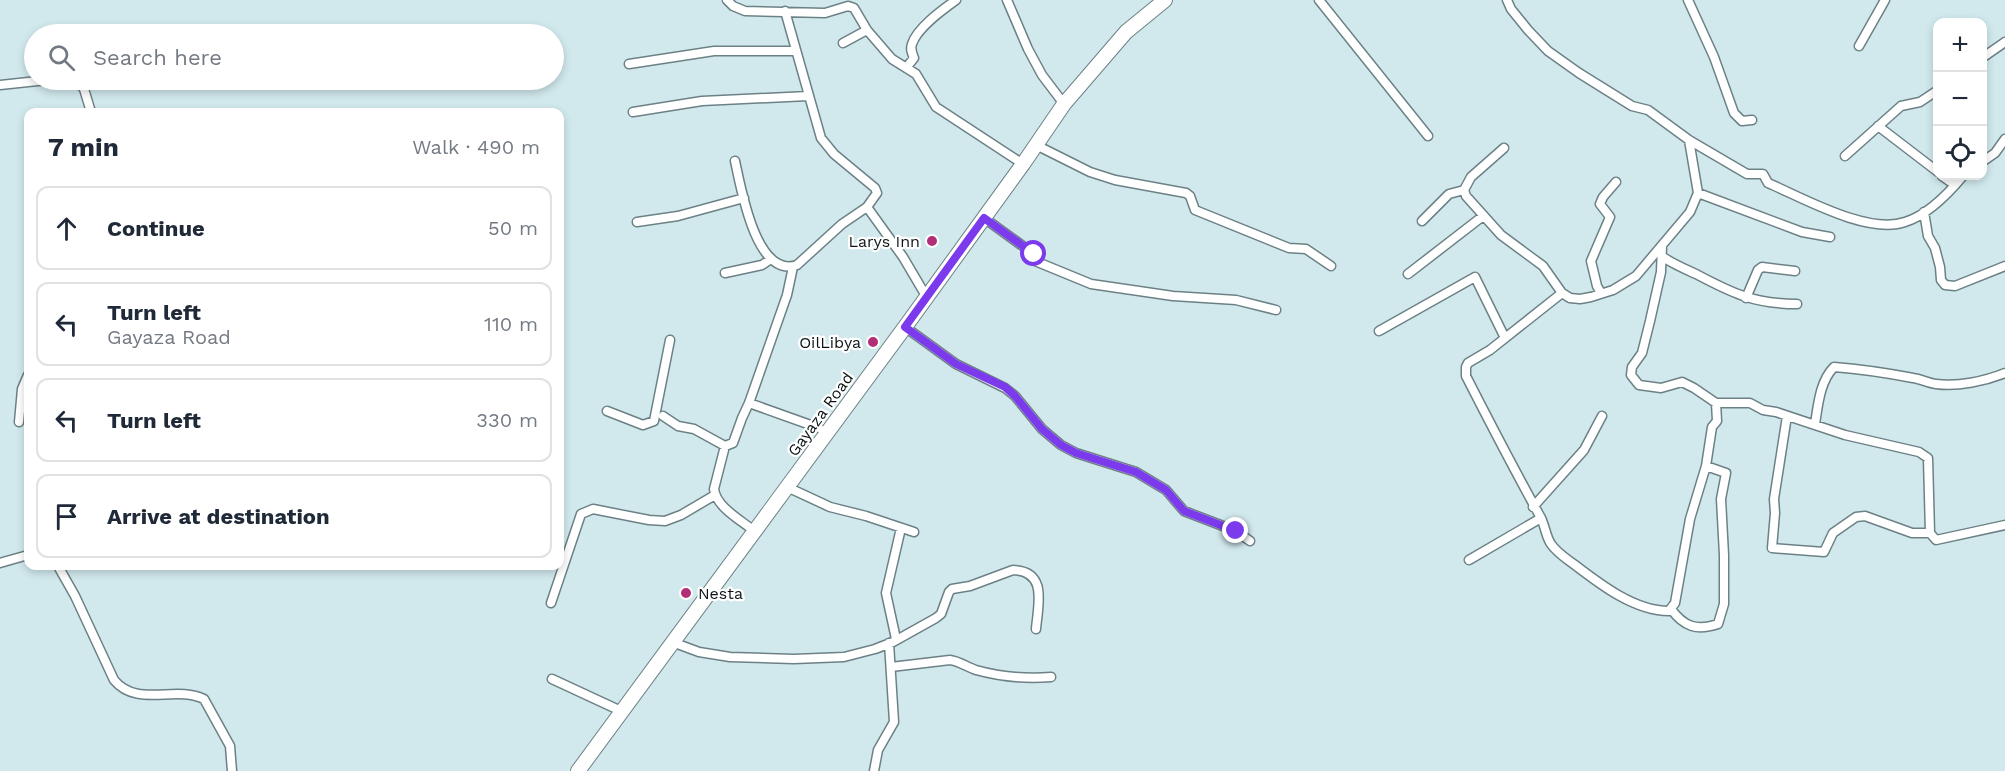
<!DOCTYPE html>
<meta charset="utf-8">
<style>
body{margin:0;font-family:"Work Sans",sans-serif;background:#f6f6f7;color:#1f2937}
.controls{position:absolute;right:18px;top:18px;display:grid;overflow:hidden;border-radius:12px;box-shadow:0 3px 9px #0003}
.controls button{width:54px;height:54px;display:grid;place-items:center;padding:0;border:0;border-bottom:2px solid #e0e1e3;background:#fff;color:#1f2937;font:30px sans-serif}
.stop{position:absolute;width:18px;height:18px;margin:-14px;border:4px solid #7c3aed;border-radius:50%;background:#fff}
.stop.end{background:#7c3aed;border-color:#fff;box-shadow:0 2px 6px #0008}
.list{margin:0;padding:0;list-style:none}
h2{display:flex;justify-content:space-between;align-items:center;height:78px;margin:0;padding:0 24px;font-size:26px}
h2 small{font-size:20px;font-weight:400;color:#747a83}
.list li{display:grid;grid-template-columns:39px 1fr auto;gap:18px;align-items:center;box-sizing:border-box;height:84px;margin:0 12px 12px;padding:0 12px;border:2px solid #e0e1e3;border-radius:12px}
.list b{display:block;font-size:22px;white-space:nowrap}
.list p{margin:0;font-size:20px;white-space:nowrap;color:#747a83}
.list em{font-size:20px;font-style:normal;color:#747a83}
.icon{flex:none;width:33px;height:33px;fill:none;stroke:currentColor;stroke-width:2;stroke-linecap:round;stroke-linejoin:round}
.map{position:relative;flex:none;width:2005px;height:771px;overflow:hidden}
.search{position:absolute;background:#fff;box-shadow:0 3px 9px #0003;left:24px;top:24px;width:540px;height:66px;display:flex;align-items:center;gap:15px;box-sizing:border-box;padding:0 21px;border-radius:33px;color:#747a83;font-size:22px}
.panel{position:absolute;background:#fff;box-shadow:0 3px 9px #0003;left:24px;top:108px;width:540px;height:462px;border-radius:12px}
.map>svg:first-child{display:block}
.lines{fill:none;stroke-linecap:round;stroke-linejoin:round}
.street-casing{stroke:#6c8185;stroke-width:11}
.primary-casing{stroke:#6c8185;stroke-width:16}
.street{stroke:#fff;stroke-width:8}
.primary{stroke:#fff;stroke-width:14}
.route{stroke:#7c3aed;stroke-width:8}
.poi-dot{fill:#b22f77;stroke:#fff;stroke-width:2}
.labels{text-anchor:middle;stroke-width:4.5;stroke-linejoin:round;paint-order:stroke}
.poi-label{font-size:16px;fill:#0c1416;stroke:#fff;text-anchor:end}
.street-label{font-size:16px;fill:#0c1416;stroke:#fff}
</style>
<div class="map">
<svg width="2005" height="771" viewBox="0 0 2005 771">
<rect width="100%" height="100%" fill="#d1e9ed"/>
<g class="lines">
<defs>
<path id="street" d="M727,0L733,6L745,11L825,13L848,6L854,8L867,30L892,59L916,74L936,107L1023,164
M1007,0L1028,49L1042,75L1064,104
M1319,0L1428,136
M1507,0L1511,9L1528,30L1548,51L1579,73L1632,106L1648,110L1689,140L1747,174H1763L1768,183C1803,198 1868,235 1905,222C1928,215 1948,194 1963,176
M1688,0L1714,57L1734,113L1742,121L1752,120
M843,43L867,30
M1859,46L1885,0
M1982,58L2005,42
M629,64L714,51H795
M906,68L914,58C912,53 910,49 912,44C917,28 942,10 956,0
M77,80L84,89L91,112
M0,85L47,80
M633,112L702,101L808,96
M1878,126L1938,172
M1036,145L1090,172L1115,180L1186,193L1190,196L1195,210L1289,248L1306,249L1331,266
M1504,148L1471,177L1464,190L1466,196L1501,235L1543,266L1562,293L1570,298L1580,299L1591,297L1613,290L1636,276L1690,212L1698,193L1689,140
M1845,156L1901,106L1920,102L1938,90
M735,161C741,188 756,279 797,265L842,224L867,207L877,193L875,188L834,154L821,138L785,11
M1982,162L1995,153L2005,139
M1942,176L1955,185
M1698,193L1802,232L1830,237
M867,207L903,257L926,296
M1924,212L1928,236L1935,248L1940,267L1941,280L1945,285L1955,286L2005,266
M984,218L1031,252L1035,261L1091,284L1173,296L1236,300L1276,310
M1422,221L1449,194L1464,190
M637,222L678,216L744,198
M1662,246L1661,272L1650,321L1642,353L1632,367L1631,375L1639,385L1661,388L1682,382L1694,388L1716,403H1750L1763,410L1776,412L1845,435L1919,452L1928,458L1930,533H1912L1865,516L1856,517L1833,533L1824,552L1772,548L1775,513L1774,499L1787,416
M1663,257C1673,264 1685,269 1696,274C1732,293 1754,304 1797,304
M725,273L762,265L771,259
M1408,274L1483,216
M1562,293L1490,350L1468,363L1466,367V376C1490,423 1515,471 1541,518C1545,526 1546,537 1551,544C1557,553 1567,559 1575,565C1601,585 1635,611 1669,611L1675,603L1690,519L1706,466L1712,427L1717,421L1716,403
M1601,293L1597,286L1591,261L1610,217L1600,204L1603,197L1616,182
M1746,298L1758,270L1762,267L1795,271
M905,327L956,364L1005,388L1015,396L1042,429L1061,445L1076,453L1136,472L1166,490L1184,511L1236,531L1250,541
M1379,331L1475,277L1505,338
M749,403L819,428
M607,411L643,425L654,421L670,340
M663,416L678,426L694,429L725,446
M19,422L22,389L28,375
M1815,424C1818,405 1820,381 1834,367C1860,369 1887,373 1913,378C1921,379 1928,383 1936,384C1958,387 1985,381 2005,373
M787,487L830,507L866,516L914,532
M1533,507L1584,450L1602,416
M754,531C741,520 716,507 714,489L725,446L733,443L742,418L749,403L787,295L793,267
M1930,533L1936,540L2005,525
M1469,560L1541,518
M0,563L28,555
M58,566L75,596L114,680C137,708 175,685 204,699L230,746L232,771
M551,603L581,514L593,509L649,520L665,521L681,515L715,495
M1671,609C1684,627 1697,631 1718,624L1724,604V555L1721,499L1726,473L1706,466
M896,639L886,593L901,528
M672,642L699,652L730,657L794,659L844,657L875,649L893,642L936,618L941,614L949,592L952,589L970,586L1013,570C1048,571 1038,605 1036,629
M891,667L950,660C959,661 967,667 976,670C1001,677 1025,679 1051,677
M552,679L621,711
M874,771L878,750L894,722L889,643"/>
<path id="primary" d="M578,771L905,327L1023,164L1064,104L1126,32L1165,0"/>
</defs>
<use href="#street" class="street-casing"/>
<use href="#primary" class="primary-casing"/>
<use href="#street" class="street"/>
<use href="#primary" class="primary"/>
</g>
<g class="lines">
<path class="route" d="M1034,254L984,218L905,327L956,364L1005,387L1015,396L1042,429L1061,445L1076,453L1136,472L1166,490L1184,511L1236,531"/>
</g>
<g class="poi-dot">
<circle cx="932" cy="241" r="6"/>
<circle cx="873" cy="342" r="6"/>
<circle cx="686" cy="593" r="6"/>
</g>
<g class="labels">
<g class="poi-label">
<text x="920" y="247">Larys Inn</text>
<text x="861" y="348">OilLibya</text>
<text x="698" y="599" text-anchor="start">Nesta</text>
</g>
<g class="street-label">
<text transform="translate(820 414) rotate(-54)" y="6">Gayaza Road</text>
</g>
</g>
</svg>
<div class="controls">
<button>+</button>
<button>−</button>
<button><svg class="icon" aria-label="locate" viewBox="0 0 24 24"><circle cx="12" cy="12" r="6"/><path d="M12 2v4M12 18v4M2 12h4M18 12h4"/></svg></button>
</div>
<div class="stop" style="left:1034px;top:254px"></div>
<div class="stop end" style="left:1236px;top:531px"></div>
<div class="search"><svg class="icon" aria-label="search" viewBox="0 0 24 24"><circle cx="10" cy="10" r="6"/><path d="M15 15l6 6"/></svg>Search here</div>
<section class="panel">
<h2>7 min<small>Walk · 490 m</small></h2>
<ul class="list">
<li><svg class="icon" aria-label="ahead" viewBox="0 0 24 24"><path d="M12 20V5M6 11l6-6 6 6"/></svg><div><b>Continue</b></div><em>50 m</em></li>
<li><svg class="icon" aria-label="left" viewBox="0 0 24 24"><path d="M17 20v-9H6M10 6l-5 5 5 5"/></svg><div><b>Turn left</b><p>Gayaza Road</p></div><em>110 m</em></li>
<li><svg class="icon" aria-label="left" viewBox="0 0 24 24"><path d="M17 20v-9H6M10 6l-5 5 5 5"/></svg><div><b>Turn left</b></div><em>330 m</em></li>
<li><svg class="icon" aria-label="arrive" viewBox="0 0 24 24"><path d="M6 21V4h12l-3 4 3 4H6"/></svg><div><b>Arrive at destination</b></div></li>
</ul>
</section>
</div>
